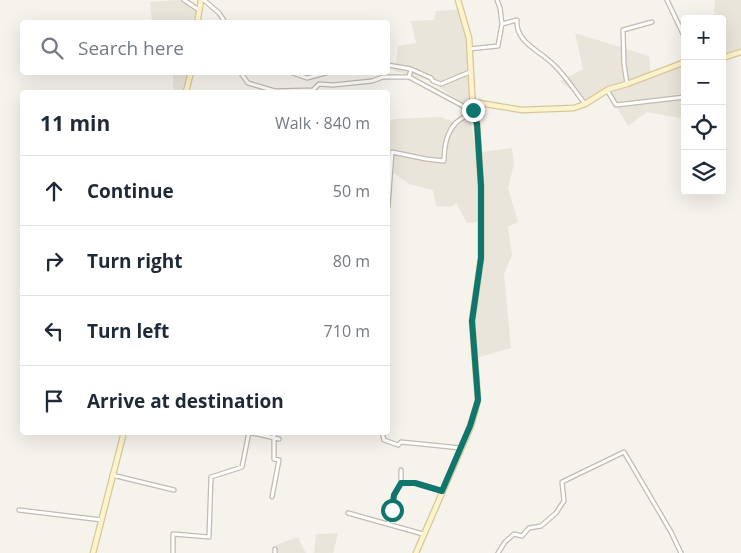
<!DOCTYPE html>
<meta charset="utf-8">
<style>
body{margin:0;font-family:"Open Sans",sans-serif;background:#f6f6f7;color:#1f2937}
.controls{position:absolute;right:15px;top:15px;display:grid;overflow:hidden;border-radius:5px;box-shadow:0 5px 20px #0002}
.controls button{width:45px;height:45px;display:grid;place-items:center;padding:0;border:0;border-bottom:1px solid #e0e1e3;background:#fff;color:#1f2937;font:25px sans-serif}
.stop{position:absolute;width:15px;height:15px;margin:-11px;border:4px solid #0f766e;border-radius:50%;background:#fff}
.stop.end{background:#0f766e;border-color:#fff;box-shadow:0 1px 5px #0008}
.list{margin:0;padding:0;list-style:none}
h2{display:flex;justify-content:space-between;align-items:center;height:65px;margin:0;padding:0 20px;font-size:21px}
h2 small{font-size:16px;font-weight:400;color:#747a83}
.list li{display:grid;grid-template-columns:32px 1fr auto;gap:15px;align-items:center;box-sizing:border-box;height:70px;padding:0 20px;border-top:1px solid #e0e1e3}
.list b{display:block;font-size:19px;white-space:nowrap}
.list em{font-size:16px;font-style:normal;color:#747a83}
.icon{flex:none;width:28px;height:28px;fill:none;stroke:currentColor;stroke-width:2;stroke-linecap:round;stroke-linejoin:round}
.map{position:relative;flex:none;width:741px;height:553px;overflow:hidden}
.search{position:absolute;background:#fff;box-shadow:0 5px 20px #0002;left:20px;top:20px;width:370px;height:55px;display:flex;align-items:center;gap:12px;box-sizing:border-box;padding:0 18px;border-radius:5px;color:#747a83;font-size:19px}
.panel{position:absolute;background:#fff;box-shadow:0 5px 20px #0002;left:20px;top:90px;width:370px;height:345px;border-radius:5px}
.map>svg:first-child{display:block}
.residential{fill:#eae5da}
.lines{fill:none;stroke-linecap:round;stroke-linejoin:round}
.street-casing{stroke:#c2bbae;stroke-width:5.5}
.secondary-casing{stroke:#d6c79b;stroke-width:7}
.street{stroke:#fff;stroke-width:3}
.secondary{stroke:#fff3cd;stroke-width:4.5}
.route{stroke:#0f766e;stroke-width:6}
</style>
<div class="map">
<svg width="741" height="553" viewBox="0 0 741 553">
<rect width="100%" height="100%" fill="#f6f3ec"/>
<path class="residential" d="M177,0H189L200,7L198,22H152L150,2Z
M715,0H741V50L732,51L722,57V19H707L714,16Z
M465,9L471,45L473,102L468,108L431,81L395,71L398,46L416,43L411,21L434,20L436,11Z
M575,33L649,56L651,73L685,62V119L647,112L628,126L607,90L585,107L575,93L560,81L583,69Z
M173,73H192L188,91L173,89Z
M440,117L455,122L470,120L472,128L480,187L482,152L512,148L514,164L508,188L518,222L508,227L512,255L504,274L511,348L476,358L473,332L481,265L480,196L479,222L467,223L456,203L451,207L436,206L433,190L409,184L388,169V122L395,119Z
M338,533L333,553H314L316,534Z
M298,537L306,553H276V545Z"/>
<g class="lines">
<defs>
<path id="street" d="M184,0L199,10
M204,0L219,13L225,22
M497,0L500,8L502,24L517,20C515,42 540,51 553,64C565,75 575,91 585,104
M667,0L685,38
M469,49L498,46L502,24
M388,65L411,69
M240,72L248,83L275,91L313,90L319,84L333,85L372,81L383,77H409L463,106L468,115
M290,72L307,78L329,72
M409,77L411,69L431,78L433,81L441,84L470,72
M627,84L624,64L623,30L652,22
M607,90L616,105L685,97
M388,207L392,152L426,159L444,161C444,140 450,118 474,114
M249,432L279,439
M382,432L384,440L398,445L401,442L461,448
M112,475L174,490
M401,483H415L442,491
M272,497L279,460L274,459V432
M19,510L102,520
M348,513L423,534
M388,524L394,495L401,483V470
M275,549V553
M173,553V534L209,537L211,477L242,467L249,432
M498,553L505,542L514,534L522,536L529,528L541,526L556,513L564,501L562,482L624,452L671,532L681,553"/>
<path id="secondary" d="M199,22L198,18L201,0
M722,58L741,52
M186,92L191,72
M473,102L522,110L574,108L585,104L609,89L627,84L685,62
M93,553L124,432
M416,553L471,426L478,400L472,321L481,258V186L477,124L473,110L469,38L458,0"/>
</defs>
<use href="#street" class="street-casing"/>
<use href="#secondary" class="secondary-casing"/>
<use href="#street" class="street"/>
<use href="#secondary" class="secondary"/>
</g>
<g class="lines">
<path class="route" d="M392,510L394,495L401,483H415L442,491L470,426L478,400L472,321L481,258V186L477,124L473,110"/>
</g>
</svg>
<div class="controls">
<button>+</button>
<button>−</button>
<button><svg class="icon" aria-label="locate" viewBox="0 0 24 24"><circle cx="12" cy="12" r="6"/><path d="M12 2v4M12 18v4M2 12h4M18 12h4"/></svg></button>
<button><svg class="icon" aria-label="layers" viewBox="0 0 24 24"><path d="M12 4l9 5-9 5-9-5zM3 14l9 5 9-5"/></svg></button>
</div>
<div class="stop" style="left:392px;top:510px"></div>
<div class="stop end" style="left:473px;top:110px"></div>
<div class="search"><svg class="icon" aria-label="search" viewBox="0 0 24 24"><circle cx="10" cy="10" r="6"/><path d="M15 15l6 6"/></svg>Search here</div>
<section class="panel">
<h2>11 min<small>Walk · 840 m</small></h2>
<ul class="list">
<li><svg class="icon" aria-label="ahead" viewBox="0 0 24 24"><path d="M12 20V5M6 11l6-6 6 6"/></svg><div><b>Continue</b></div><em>50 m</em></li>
<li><svg class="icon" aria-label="right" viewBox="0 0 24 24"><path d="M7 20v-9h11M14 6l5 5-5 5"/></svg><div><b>Turn right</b></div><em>80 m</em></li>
<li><svg class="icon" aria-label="left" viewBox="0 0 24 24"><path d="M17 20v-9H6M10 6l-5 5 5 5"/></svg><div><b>Turn left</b></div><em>710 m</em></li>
<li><svg class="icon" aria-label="arrive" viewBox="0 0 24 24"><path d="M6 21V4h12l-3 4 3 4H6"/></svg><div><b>Arrive at destination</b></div></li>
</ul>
</section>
</div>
